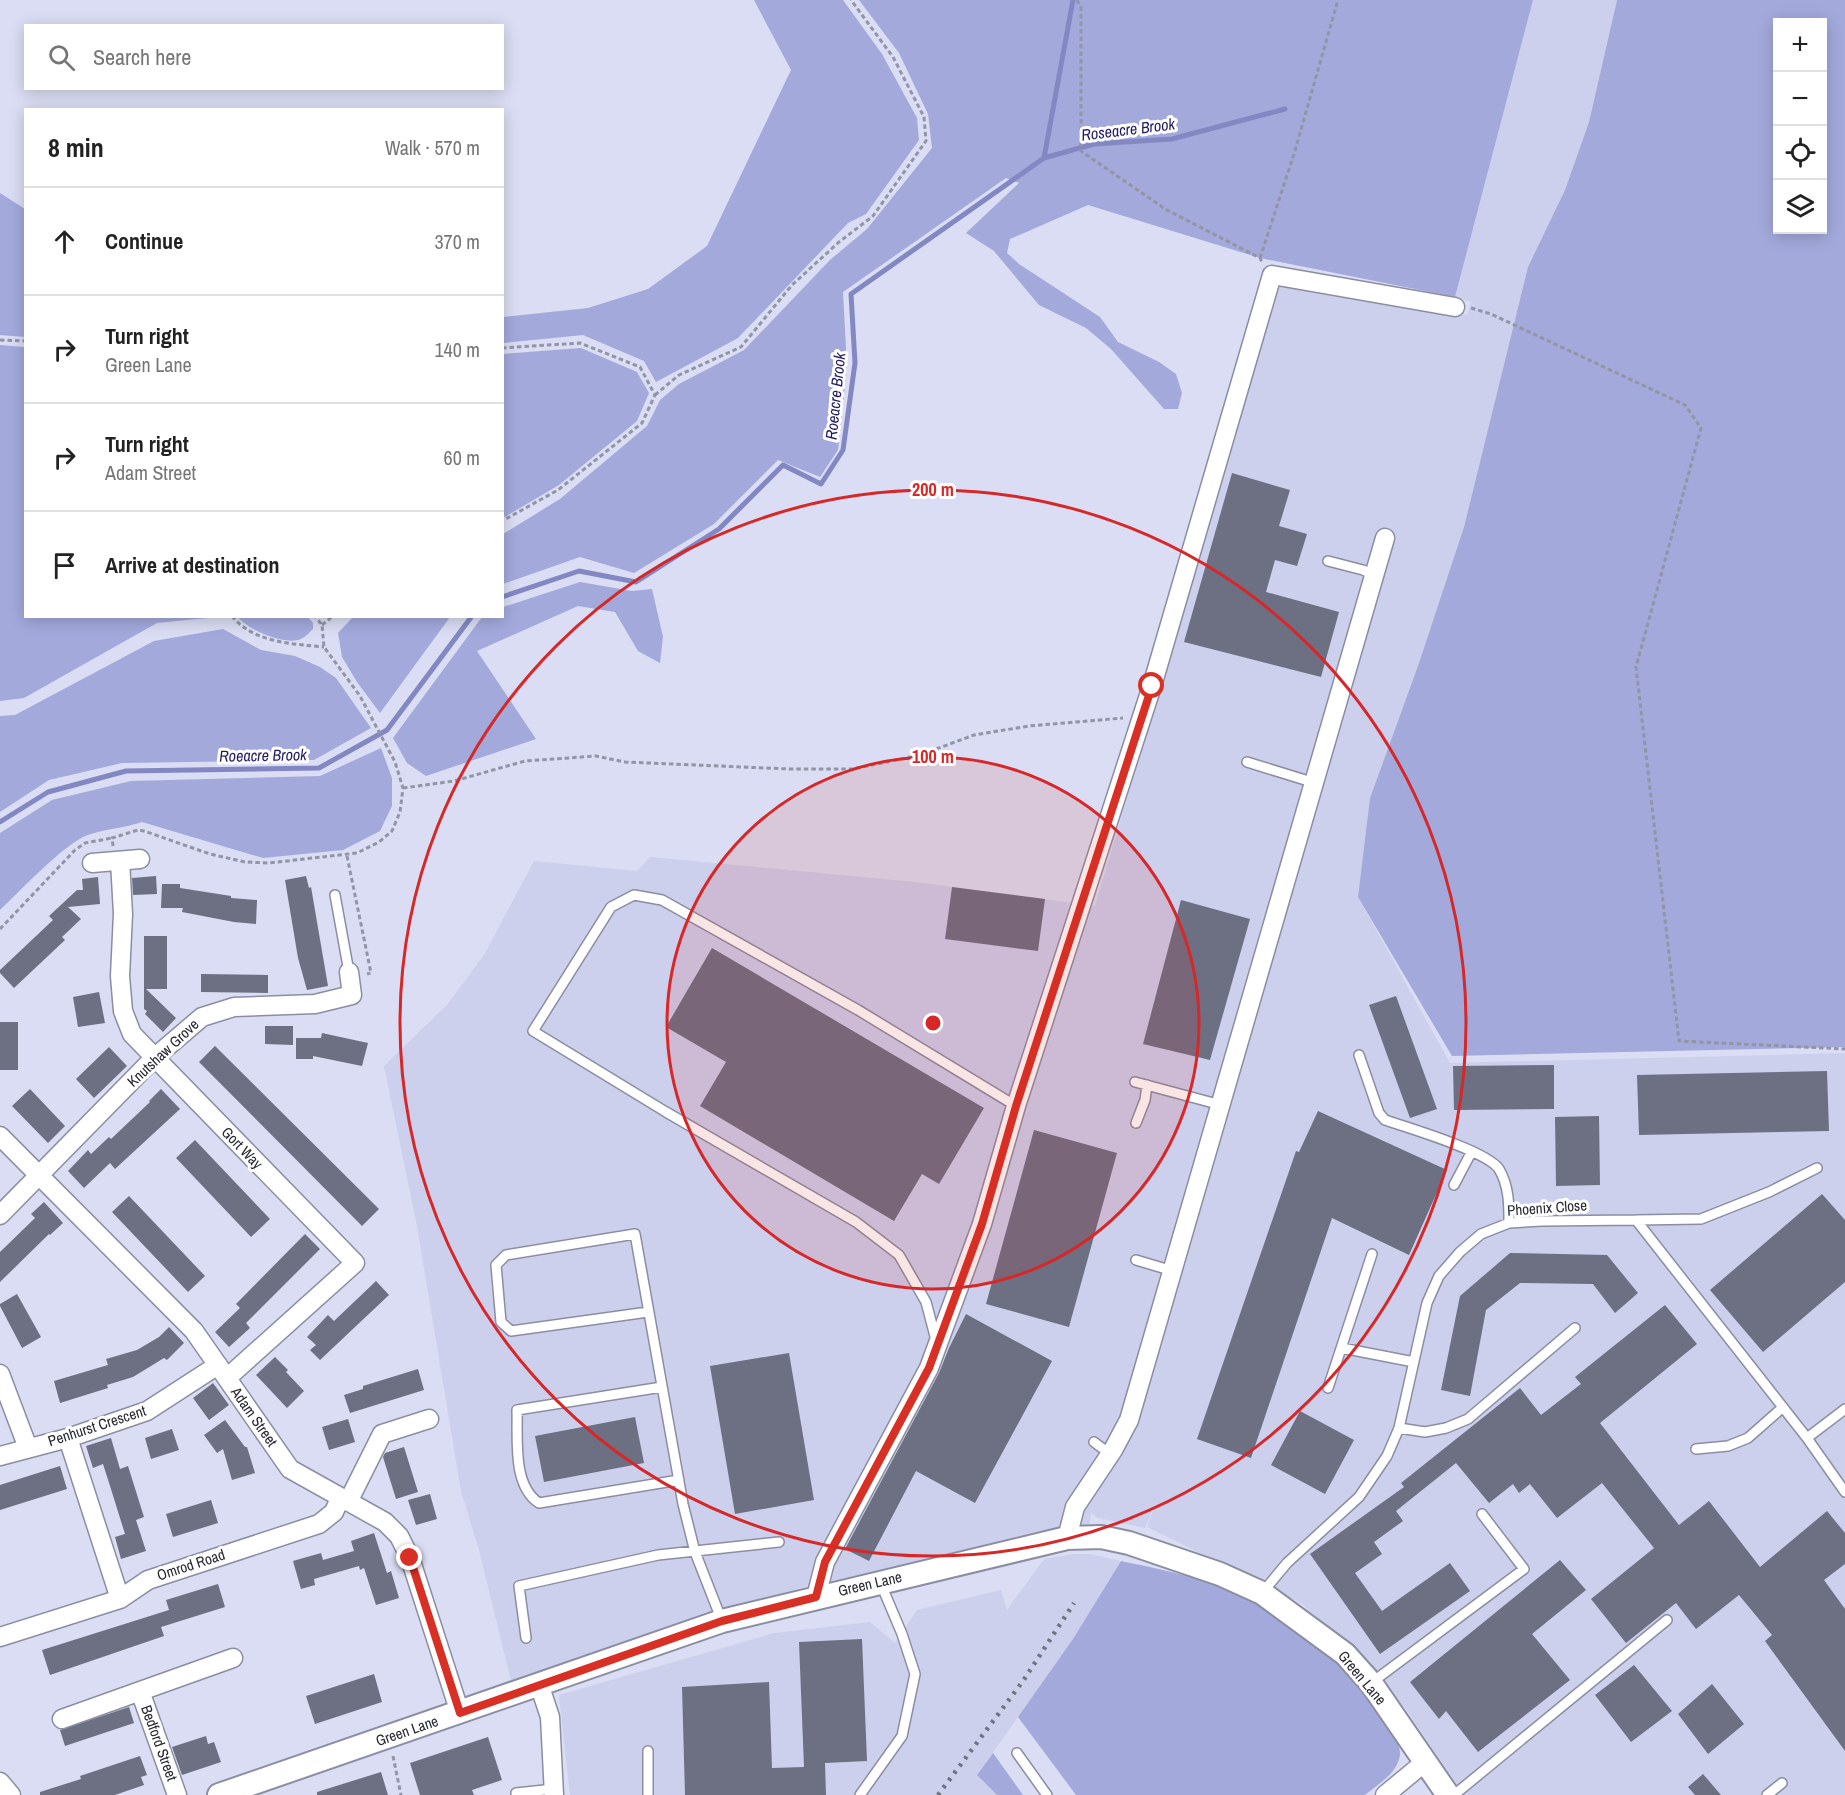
<!DOCTYPE html>
<meta charset="utf-8">
<style>
body{margin:0;font-family:"Archivo Narrow",sans-serif;background:#f6f6f6;color:#222}
.controls{position:absolute;right:18px;top:18px;display:grid;overflow:hidden;border-radius:0px;box-shadow:0 3px 15px #0003}
.controls button{width:54px;height:54px;display:grid;place-items:center;padding:0;border:0;border-bottom:2px solid #e0e0e0;background:#fff;color:#222;font:30px sans-serif}
.stop{position:absolute;width:18px;height:18px;margin:-14px;border:4px solid #d93025;border-radius:50%;background:#fff}
.stop.end{background:#d93025;border-color:#fff;box-shadow:0 2px 6px #0008}
.list{margin:0;padding:0;list-style:none}
h2{display:flex;justify-content:space-between;align-items:center;height:78px;margin:0;padding:0 24px;font-size:26px}
h2 small{font-size:20px;font-weight:400;color:#767676}
.list li{display:grid;grid-template-columns:39px 1fr auto;gap:18px;align-items:center;box-sizing:border-box;height:108px;padding:0 24px;border-top:2px solid #e0e0e0}
.list b{display:block;font-size:22px;white-space:nowrap}
.list p{margin:0;font-size:20px;white-space:nowrap;color:#767676}
.list em{font-size:20px;font-style:normal;color:#767676}
.icon{flex:none;width:33px;height:33px;fill:none;stroke:currentColor;stroke-width:2;stroke-linecap:round;stroke-linejoin:round}
.map{position:relative;flex:none;width:1845px;height:1795px;overflow:hidden}
.search{position:absolute;background:#fff;box-shadow:0 3px 15px #0003;left:24px;top:24px;width:480px;height:66px;display:flex;align-items:center;gap:15px;box-sizing:border-box;padding:0 21px;border-radius:0px;color:#767676;font-size:22px}
.panel{position:absolute;background:#fff;box-shadow:0 3px 15px #0003;left:24px;top:108px;width:480px;height:510px;border-radius:0px}
.map>svg:first-child{display:block}
.built{fill:#ccd0ed}
.green{fill:#a3a9db;fill-rule:evenodd}
.lines{fill:none;stroke-linecap:round;stroke-linejoin:round}
.stream{stroke:#8388c3;stroke-width:5}
.building{fill:#6d6f83}
.service-casing{stroke:#8b8ea2;stroke-width:12}
.minor-casing{stroke:#8b8ea2;stroke-width:21}
.tertiary-casing{stroke:#8b8ea2;stroke-width:26}
.path{stroke:#9295a5;stroke-width:3;stroke-dasharray:4.5 3;stroke-linecap:butt}
.service{stroke:#fff;stroke-width:9}
.minor{stroke:#fff;stroke-width:18}
.tertiary{stroke:#fff;stroke-width:22}
.rail{stroke:#717380;stroke-width:4.5;stroke-dasharray:3 6;stroke-linecap:butt}
.route{stroke:#d93025;stroke-width:8}
.ring{fill:none;stroke:#d62828;stroke-width:3}
.labels{text-anchor:middle;stroke-width:6;stroke-linejoin:round;paint-order:stroke}
.street-label{font-size:15px;fill:#272830;stroke:#fff}
.water-label{font-size:16px;font-style:italic;fill:#221c62;stroke:#fff}
.centre{fill:#d62828;stroke:#fff;stroke-width:3}
.ring-label{font-size:18px;text-anchor:middle;font-weight:bold;fill:#d62828;stroke:#fff;stroke-width:6;stroke-linejoin:round;paint-order:stroke}
</style>
<div class="map">
<svg width="1845" height="1795" viewBox="0 0 1845 1795">
<rect width="100%" height="100%" fill="#daddf3"/>
<path class="built" d="M1533,0H1617L1589,122L1565,190L1528,268L1464,527L1419,663L1370,798L1358,897L1450,1063L1845,1053V1795H1464L1405,1708L1357,1653L1301,1603L1147,1527L1157,1500L1145,1528L1098,1518L1091,1513L1089,1529H1065L800,1588L719,1612L512,1685L479,1550L461,1491L417,1226L384,1066L447,1005L484,955L534,861L637,871L650,857L915,882L1095,906L1276,292L1286,280L1467,315L1471,302L1455,297Z
M1074,1554H1090L1121,1561L1073,1639L977,1775L997,1795H570L559,1695L774,1633L870,1622L895,1643L917,1610L1001,1590L1007,1610L1044,1559Z"/>
<path class="green" d="M754,0H843L882,54L917,118L919,140L866,214L848,223L738,338L656,382L644,361L583,335L503,343V317L588,308L648,289L707,246L791,70Z
M859,0H1533L1455,297L1260,258L1088,205L1010,239L1007,253L1019,264L1100,317L1118,342L1159,362L1176,374L1182,393L1178,409H1164L1111,349L1086,328L1039,305L994,251L966,233L1019,183L1006,178L843,292L847,368L838,450L820,477L778,460L714,524L634,573L580,557L503,584V534L560,499L647,426L660,400L679,384L744,350L830,260L867,229L932,148L928,114L899,53Z
M1617,0H1845V1047L1452,1056L1358,897L1370,798L1419,663L1464,527L1528,267L1565,190L1589,122ZM1778,22H1822V230H1778Z
M0,193L25,209V337L0,335Z
M0,345L25,347L26,616L217,617L157,623L24,698L0,701Z
M581,348L637,372L649,393L637,421L559,485L503,518V354Z
M580,582L632,591L652,589L663,637L660,663L638,651L615,612L578,606L477,651L536,739L426,776L407,763L393,738L482,617L502,616L503,607Z
M238,617H308L313,623V629C310,632 305,637 301,639C285,646 248,630 238,617Z
M353,617H450L380,713L357,682L342,657L338,633Z
M223,629L261,650L295,656L320,667L336,678L371,728L314,760L122,763L49,780L0,812V716L15,715L154,641Z
M381,748L392,778V806L380,831L343,850L263,858L142,822C124,828 105,829 88,835C66,842 19,892 0,910V833L52,800L131,781L320,776Z
M1121,1561C1155,1568 1190,1575 1222,1588C1273,1608 1326,1648 1362,1688C1372,1699 1380,1714 1388,1726C1393,1735 1401,1745 1400,1755C1397,1774 1378,1784 1365,1795H1076L1018,1717L1073,1639Z
M993,1753L1023,1795H997L977,1775Z"/>
<g class="lines">
<path class="stream" d="M1044,158L1094,144L1172,139L1285,109
M502,597L579,571L636,582L719,529L783,465L821,484L843,450L855,363L851,294L1044,158L1073,0
M0,822L48,792L126,771L319,768L387,730L472,616"/>
</g>
<path class="building" d="M1232,473L1290,490L1279,526L1307,534L1297,566L1275,560L1266,592L1339,612L1321,677L1184,642Z
M156,876L157,894L133,895L132,878Z
M306,876L309,888L311,887L328,986L307,990L298,958L285,880Z
M98,877L100,904L68,907L81,919L62,937L65,940L14,988L0,973V970L53,920L49,916L77,890H83L82,879Z
M162,884H180V888L231,896V898L257,900L256,924L234,922L182,912L183,908H161Z
M952,887L1045,899L1038,951L945,939Z
M1181,900L1250,919L1210,1060L1143,1044Z
M144,936H167V989H146L176,1018L163,1032L145,1014L147,1011L144,1009Z
M712,948L984,1108L939,1184L922,1174L894,1221L700,1106L726,1062L666,1027Z
M201,974L268,975V993L201,992Z
M99,992L105,1023L78,1027L73,997Z
M1396,996L1437,1109L1410,1118L1369,1005Z
M0,1022H18V1070H0Z
M265,1026H293V1045L265,1044Z
M322,1033L368,1043L362,1066L313,1056V1059H296V1038H321Z
M215,1046L379,1209L362,1226L199,1062Z
M109,1047L127,1066L94,1098L76,1079Z
M1554,1065V1109L1454,1110L1453,1066Z
M1827,1071L1829,1131L1639,1135L1637,1075Z
M30,1089L65,1126L48,1143L12,1106Z
M161,1089L180,1109L115,1169L110,1163L84,1188L68,1171L88,1150L91,1154L109,1137L111,1139L150,1102L149,1101Z
M1318,1111L1447,1170L1409,1255L1332,1218L1251,1458L1197,1439L1296,1151L1299,1152Z
M1599,1116L1600,1185L1556,1186L1555,1117Z
M1034,1130L1117,1153L1069,1327L986,1304Z
M195,1140L270,1219L251,1237L176,1158Z
M1822,1194L1845,1220V1282L1763,1352L1710,1290Z
M129,1196L205,1276L188,1292L112,1212Z
M44,1202L63,1223L50,1235L49,1234L0,1282V1252L35,1218L31,1214Z
M305,1234L320,1249L246,1323L250,1328L229,1347L215,1332L240,1308L236,1304Z
M1510,1253L1607,1255L1638,1293L1615,1313L1593,1284L1520,1283L1486,1310L1470,1396L1441,1390L1460,1296Z
M376,1281L389,1295L320,1360L310,1350L316,1345L307,1337L328,1315L334,1321Z
M17,1294L41,1337L22,1348L0,1306V1304Z
M1665,1305L1697,1344L1600,1423L1679,1525L1709,1501L1760,1567L1827,1511L1845,1533V1564L1824,1580L1845,1609V1751L1765,1641L1772,1635L1739,1595L1696,1629L1676,1603L1626,1643L1591,1599L1654,1548L1602,1483L1557,1518L1530,1484L1519,1493L1513,1484L1489,1503L1456,1463L1396,1511L1403,1521L1374,1542L1382,1554L1355,1573L1382,1611L1450,1563L1470,1591L1380,1654L1310,1554L1404,1487L1401,1483L1520,1388L1541,1415L1581,1384L1575,1377Z
M966,1314L1052,1361L975,1503L916,1471L869,1561L845,1549L939,1373L949,1348Z
M169,1327L184,1343L167,1360L164,1358L133,1377L107,1385L108,1388L60,1403L54,1381L108,1365L106,1359L137,1350L159,1337Z
M789,1353L814,1500L735,1514L710,1366Z
M275,1357L288,1370L286,1372L304,1391L287,1408L256,1375Z
M418,1369L424,1390L350,1413L344,1395L363,1389V1386Z
M213,1383L229,1405L209,1420L193,1398Z
M1300,1411L1354,1440L1325,1494L1271,1465Z
M635,1417L644,1463L544,1482L535,1436Z
M348,1419L355,1442L329,1450L322,1427Z
M225,1420L245,1447H247L255,1473L232,1480L223,1449L217,1453L204,1435Z
M172,1429L179,1450L151,1459L145,1438Z
M111,1438L120,1469L128,1466L144,1517L136,1520L146,1551L121,1559L115,1537L125,1534L110,1486L103,1464L93,1468L86,1446Z
M404,1447L418,1492L396,1499L383,1457L385,1453Z
M60,1466L67,1489L0,1510V1485Z
M430,1494L437,1519L416,1525L408,1500Z
M211,1500L218,1523L173,1537L166,1514Z
M374,1533L387,1573L391,1571L399,1598L376,1605L364,1568L360,1570L359,1566L314,1579L315,1585L301,1589L293,1561L321,1553L323,1560L354,1551L351,1541Z
M1560,1560L1586,1590L1532,1634L1570,1680L1478,1752L1446,1711L1439,1719L1410,1682Z
M218,1584L225,1607L161,1627L164,1636L50,1675L42,1650L169,1610L166,1600Z
M862,1639L867,1761L825,1763L826,1795H685L682,1687L769,1682L772,1768L804,1767L799,1642Z
M1634,1665L1672,1711L1631,1742L1595,1695Z
M374,1674L382,1702L315,1724L306,1696Z
M1712,1684L1744,1724L1708,1754L1678,1714Z
M129,1707L134,1723L65,1746L60,1730Z
M206,1736L208,1744L214,1742L221,1762L182,1775L172,1747Z
M488,1737L502,1780L472,1790L474,1795H420L410,1763Z
M140,1756L147,1775L141,1777L144,1785L115,1795H40V1792L81,1779L80,1776Z
M381,1772L388,1795H317V1792Z
M1703,1774L1721,1795H1695L1688,1787Z"/>
<g class="lines">
<defs>
<path id="service" d="M1328,561L1363,570L1375,575
M1247,762L1315,783
M335,895L349,972
M1359,1055L1379,1113L1385,1120C1409,1128 1487,1151 1499,1169C1509,1186 1509,1204 1509,1223
M1135,1082L1221,1105
M1136,1123L1145,1100L1147,1085
M1454,1185L1472,1151
M1636,1220L1701,1219L1769,1192L1817,1168
M1136,1260L1173,1271
M648,1312L511,1331L501,1322L496,1265L506,1255L635,1234L683,1504L695,1552L722,1621
M936,1340L926,1302L899,1255L856,1222L666,1112L533,1031L611,907L634,895L662,900L858,1010L1016,1106
M1342,1348L1414,1362
M662,1387L517,1410C518,1439 512,1485 539,1503L679,1480
M1328,1388L1372,1254
M1399,1428L1425,1432L1446,1428L1468,1419L1575,1328
M1807,1438L1845,1409
M1094,1442L1110,1454
M1696,1449L1728,1446L1748,1438L1783,1407
M1262,1593L1287,1563L1359,1497L1387,1456L1399,1428L1427,1303L1439,1276L1460,1252L1481,1234L1509,1223L1542,1221L1636,1220L1807,1438L1845,1492
M526,1638L519,1586L658,1555L779,1542
M1371,1683L1524,1569L1482,1514
M648,1751V1795
M1017,1753L1047,1795
M516,1793L554,1789
M860,1795L902,1736L915,1674L902,1634L880,1582
M1454,1795L1667,1620
M1767,1795L1782,1783"/>
<path id="minor" d="M120,861L123,914L120,976L123,1011L132,1034L355,1263L227,1378
M92,863L140,859
M0,1136L194,1331L290,1469L385,1522L399,1536L410,1558L460,1713
M0,1215L154,1058L202,1017L234,1007L315,1004L352,995L349,972
M0,1374L28,1448
M68,1438L120,1599
M0,1456L68,1438L147,1411L218,1365
M348,1502L382,1434L429,1419
M1067,1538L1075,1507L1113,1450L1129,1420L1385,538
M816,1597L825,1562L929,1368L982,1224L1016,1106L1152,686L1272,275L1455,307
M0,1637L120,1599L148,1580L319,1524L334,1512L340,1498
M539,1684L550,1717L554,1795
M140,1691L177,1795
M62,1719L233,1658
M0,1782L11,1795
M1385,1795L1425,1762"/>
<path id="tertiary" d="M219,1795L722,1621L1067,1538L1101,1537L1129,1543L1220,1574L1262,1593L1345,1654L1371,1683L1448,1795"/>
</defs>
<use href="#service" class="service-casing"/>
<use href="#minor" class="minor-casing"/>
<use href="#tertiary" class="tertiary-casing"/>
<path class="path" d="M1077,0L1081,8V151L1165,209L1260,258L1262,262
M1260,258L1294,154L1338,0
M1471,308L1491,314L1685,405L1701,428L1636,667L1679,1041L1845,1049
M0,340L26,341
M502,348L580,343L640,367L655,395L642,423L558,490L502,521
M655,395L679,375L741,347L792,285L839,242L873,216L926,141L924,117L893,57L851,0
M232,616C253,643 294,644 324,647
M322,625L333,616
M403,788L454,781L525,761L596,756L625,762L789,769H853L920,755L974,735L1029,726L1123,718
M113,846L112,838L138,830L144,831L210,854L245,862L269,863L357,853L379,842L392,831L400,812L403,788L395,762L360,696L324,647L322,625L315,616
M347,856L371,973L367,974
M0,929L75,850L85,843L112,838
M393,1756L401,1795"/>
<use href="#service" class="service"/>
<use href="#minor" class="minor"/>
<use href="#tertiary" class="tertiary"/>
<path class="rail" d="M938,1795L1023,1681L1074,1603"/>
</g>
<g class="lines">
<path class="route" d="M410,1558L460,1713L722,1621L816,1597L825,1562L929,1368L982,1224L1016,1106L1152,686"/>
</g>
<circle cx="933" cy="1023" r="266" fill="#d62828" fill-opacity=".12"/>
<g class="ring">
<circle cx="933" cy="1023" r="266"/>
<circle cx="933" cy="1023" r="533"/>
</g>
<g class="labels">
<g class="street-label">
<text transform="translate(163 1053) rotate(-43)" y="5">Knutshaw Grove</text>
<text transform="translate(242 1148) rotate(46)" y="5">Gort Way</text>
<text transform="translate(1547 1208) rotate(-4)" y="5">Phoenix Close</text>
<text transform="translate(254 1417) rotate(55)" y="5">Adam Street</text>
<text transform="translate(97 1426) rotate(-18)" y="5">Penhurst Crescent</text>
<text transform="translate(191 1565) rotate(-18)" y="5">Omrod Road</text>
<text transform="translate(870 1584) rotate(-13)" y="5">Green Lane</text>
<text transform="translate(1362 1678) rotate(50)" y="5">Green Lane</text>
<text transform="translate(407 1731) rotate(-19)" y="5">Green Lane</text>
<text transform="translate(159 1743) rotate(70)" y="5">Bedford Street</text>
</g>
<g class="water-label">
<text transform="translate(1128 129) rotate(-7)" y="6">Roseacre Brook</text>
<text transform="translate(835 396) rotate(-84)" y="6">Roeacre Brook</text>
<text transform="translate(263 755) rotate(-1)" y="6">Roeacre Brook</text>
</g>
</g>
<circle cx="933" cy="1023" r="9" class="centre"/>
<g class="ring-label">
<text x="933" y="496">200 m</text>
<text x="933" y="763">100 m</text>
</g>
</svg>
<div class="controls">
<button>+</button>
<button>−</button>
<button><svg class="icon" aria-label="locate" viewBox="0 0 24 24"><circle cx="12" cy="12" r="6"/><path d="M12 2v4M12 18v4M2 12h4M18 12h4"/></svg></button>
<button><svg class="icon" aria-label="layers" viewBox="0 0 24 24"><path d="M12 4l9 5-9 5-9-5zM3 14l9 5 9-5"/></svg></button>
</div>
<div class="stop" style="left:1152px;top:686px"></div>
<div class="stop end" style="left:410px;top:1558px"></div>
<div class="search"><svg class="icon" aria-label="search" viewBox="0 0 24 24"><circle cx="10" cy="10" r="6"/><path d="M15 15l6 6"/></svg>Search here</div>
<section class="panel">
<h2>8 min<small>Walk · 570 m</small></h2>
<ul class="list">
<li><svg class="icon" aria-label="ahead" viewBox="0 0 24 24"><path d="M12 20V5M6 11l6-6 6 6"/></svg><div><b>Continue</b></div><em>370 m</em></li>
<li><svg class="icon" aria-label="right" viewBox="0 0 24 24"><path d="M7 20v-9h11M14 6l5 5-5 5"/></svg><div><b>Turn right</b><p>Green Lane</p></div><em>140 m</em></li>
<li><svg class="icon" aria-label="right" viewBox="0 0 24 24"><path d="M7 20v-9h11M14 6l5 5-5 5"/></svg><div><b>Turn right</b><p>Adam Street</p></div><em>60 m</em></li>
<li><svg class="icon" aria-label="arrive" viewBox="0 0 24 24"><path d="M6 21V4h12l-3 4 3 4H6"/></svg><div><b>Arrive at destination</b></div></li>
</ul>
</section>
</div>
